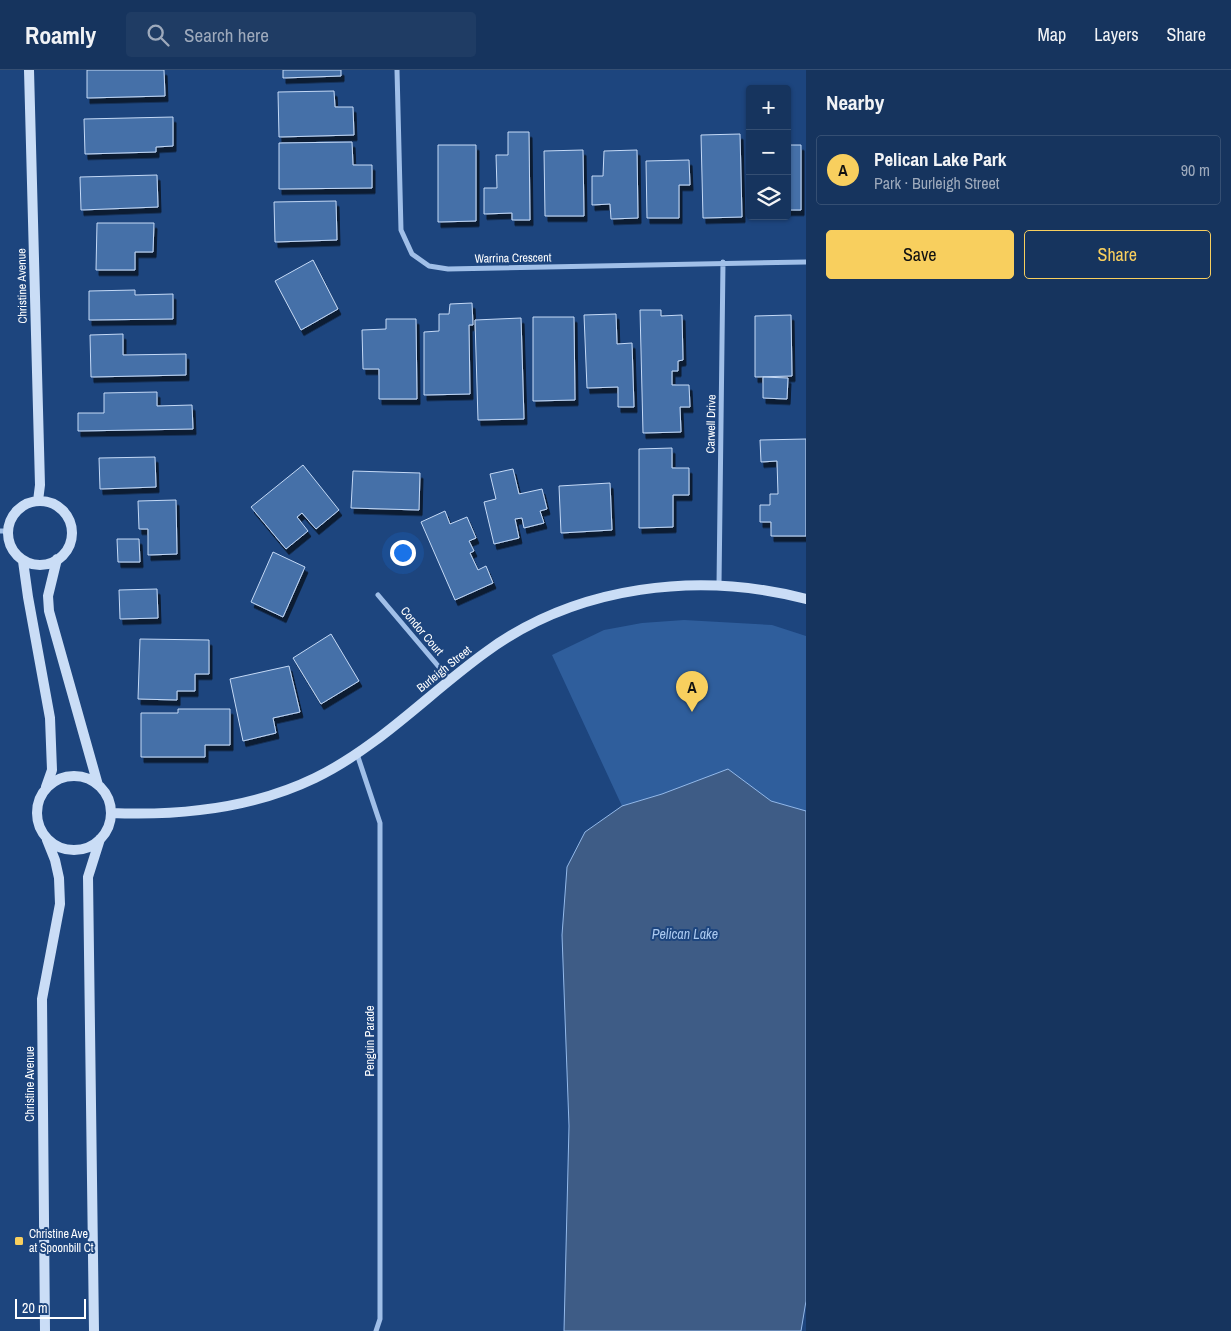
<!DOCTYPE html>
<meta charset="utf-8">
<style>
body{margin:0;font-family:"Archivo Narrow",sans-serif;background:#1f3c64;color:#f1f3f6}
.controls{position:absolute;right:15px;top:15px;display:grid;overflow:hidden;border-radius:5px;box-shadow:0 1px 4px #0004}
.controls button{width:45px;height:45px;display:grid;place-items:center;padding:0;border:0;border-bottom:1px solid #354f73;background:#16345e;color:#f1f3f6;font:25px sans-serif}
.scale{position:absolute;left:15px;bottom:12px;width:71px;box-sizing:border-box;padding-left:5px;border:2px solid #fff;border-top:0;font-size:14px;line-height:18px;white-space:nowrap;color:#fff;-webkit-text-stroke:4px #1d457e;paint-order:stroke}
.you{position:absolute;left:402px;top:482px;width:18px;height:18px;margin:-12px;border:4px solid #fff;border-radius:50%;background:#1a73e8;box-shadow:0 0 0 8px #1a73e833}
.badge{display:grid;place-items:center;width:32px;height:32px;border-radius:50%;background:#f8cf5e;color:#111;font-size:16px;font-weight:700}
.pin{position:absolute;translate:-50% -41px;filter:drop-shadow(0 1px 2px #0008)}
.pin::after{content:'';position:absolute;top:26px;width:18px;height:15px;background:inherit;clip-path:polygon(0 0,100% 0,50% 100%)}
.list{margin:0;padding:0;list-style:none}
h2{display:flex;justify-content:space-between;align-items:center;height:65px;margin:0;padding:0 20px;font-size:21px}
h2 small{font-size:16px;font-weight:400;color:#9eaabc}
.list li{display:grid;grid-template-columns:32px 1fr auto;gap:15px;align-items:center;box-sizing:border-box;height:70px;margin:0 10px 10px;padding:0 10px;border:1px solid #354f73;border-radius:5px}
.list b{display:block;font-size:19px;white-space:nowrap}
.list p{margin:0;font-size:16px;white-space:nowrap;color:#9eaabc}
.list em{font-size:16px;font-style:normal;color:#9eaabc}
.actions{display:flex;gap:10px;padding:15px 20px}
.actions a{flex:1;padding:11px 0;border:1px solid #f8cf5e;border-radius:5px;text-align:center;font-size:18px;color:#f8cf5e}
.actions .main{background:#f8cf5e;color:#111}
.icon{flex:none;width:28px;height:28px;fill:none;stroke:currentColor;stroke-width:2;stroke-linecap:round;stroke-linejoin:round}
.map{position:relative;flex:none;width:806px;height:1261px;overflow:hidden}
header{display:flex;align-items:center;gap:30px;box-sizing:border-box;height:70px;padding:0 25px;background:#16345e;border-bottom:1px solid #354f73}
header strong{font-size:24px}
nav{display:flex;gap:28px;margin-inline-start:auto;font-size:18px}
.search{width:350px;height:45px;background:#1f3c64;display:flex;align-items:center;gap:12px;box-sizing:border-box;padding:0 18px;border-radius:5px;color:#9eaabc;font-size:19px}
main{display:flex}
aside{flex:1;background:#16345e}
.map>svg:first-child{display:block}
.green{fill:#2f5e9c}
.water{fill:#3e5c86;stroke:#93b9ea}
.building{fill:#4570a8;stroke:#c4d9f6;filter:url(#shadow)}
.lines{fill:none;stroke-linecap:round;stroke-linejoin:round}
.street{stroke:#a0bfe8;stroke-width:5}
.secondary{stroke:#caddf6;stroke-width:10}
.poi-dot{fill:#f8cf5e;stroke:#1d457e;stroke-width:2}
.labels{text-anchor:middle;stroke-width:4;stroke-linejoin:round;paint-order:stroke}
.street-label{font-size:12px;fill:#fff;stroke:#1d457e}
.poi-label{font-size:12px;fill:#fff;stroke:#1d457e;text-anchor:start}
.water-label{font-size:14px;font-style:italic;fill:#abc9f0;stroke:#1d457e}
</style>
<header>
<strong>Roamly</strong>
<div class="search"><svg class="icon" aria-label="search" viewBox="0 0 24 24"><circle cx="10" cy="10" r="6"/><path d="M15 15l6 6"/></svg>Search here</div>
<nav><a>Map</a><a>Layers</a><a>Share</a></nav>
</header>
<main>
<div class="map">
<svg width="806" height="1261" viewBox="0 0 806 1261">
<defs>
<filter id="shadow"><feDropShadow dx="3" dy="5.5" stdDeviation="0" flood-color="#0009"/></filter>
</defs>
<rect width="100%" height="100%" fill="#1d457e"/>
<path class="green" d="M684,550L772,555L806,566V741L771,731L752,718L662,724L622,736L552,585L604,560L642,553Z"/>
<path class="water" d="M728,699L771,731L806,741V1231L801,1261H564L569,1056L562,865L567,797L585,762L622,736L662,724Z"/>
<path class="building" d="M87,0H164L165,26L87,28Z
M283,0H341V6L283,8Z
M334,21L335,37H353L354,65L279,67L278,22Z
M173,47V76L156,77V82L85,84L84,49Z
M508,62H529L530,150H512V143L484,144V118H497L496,85H508Z
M740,64L742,147L703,148L701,65Z
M352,72L353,95H372V118L279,119V73Z
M438,75H476V151L438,152Z
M787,75H801V140H787Z
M583,80L584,146H545L544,81Z
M637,80L638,148L611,149L610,134L592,135V106H603L604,81Z
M689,90L690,115H679V148H647L646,91Z
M157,105L158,137L81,140L80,107Z
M336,131L337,170L275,172L274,132Z
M97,153H154L153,182H135V200H96Z
M313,190L338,239L301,260L275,211Z
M135,220V225L173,224V249L89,250V221Z
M472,233L473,255H469L470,324L424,325V262L439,261V244H449L450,234Z
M640,240H661V246L682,245L683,290L678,291V301H672V315H689L690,337H680L681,362L643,363Z
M616,244L617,274L632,273L634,337H618V317L587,318L584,245Z
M791,245L792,306L755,307V246Z
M533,247H574L575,330L533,331Z
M521,248L524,349L478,350L475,250Z
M386,249H416L417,329H379V299H363L362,260L386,259Z
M123,264V285L186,284V305L91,307L90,265Z
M763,307L788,308L787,329L763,328Z
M157,322V336L192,335L193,359L78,361V343H104V323Z
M806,369V466H771V452H760V435H770V424H778L777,391L761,392L760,370Z
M672,378V398H689V425H673V457L639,458V379Z
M155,387L156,417L100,419L99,388Z
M303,395L339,440L316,459L302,443L297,447L308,461L286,479L251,437Z
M513,399L519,424L542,419L547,439L540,441L544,453L524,458L522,448L515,449L519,468L494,474L484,432L496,429L490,404Z
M353,401L420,403L419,440L351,438Z
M610,413L612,460L561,463L559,416Z
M176,430L177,484L148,485V459H139L138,431Z
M445,441L450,454L467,447L476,468L469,471L474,481L470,483L478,500L486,496L493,513L455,530L421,452Z
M117,469H139L140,492H118Z
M273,482L305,497L283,547L251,532Z
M157,519L158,548L120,549L119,520Z
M331,564L359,611L321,634L293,588Z
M140,569L209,570V604H195V621H177V630L138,629Z
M289,596L300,642L273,648L276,663L243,671L230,609Z
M178,639H230V675H205V687H141V643H178Z"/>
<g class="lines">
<path class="street" d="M397,0L401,160L412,184L429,196L448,199L806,192
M0,461H8
M719,515L723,192
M378,525L450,610
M357,684L380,753V1249L376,1261"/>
<path class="secondary" d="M29,0L40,415L38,431
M8 463a32 32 0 1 1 64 0a32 32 0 1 1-64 0Z
M57,489L48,526L49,541L98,715
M23,491L28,527L50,648L52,700L46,717
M37 743a37 37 0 1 1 74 0a37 37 0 1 1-74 0Z
M111,743C181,746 251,739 315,708C379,677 429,623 486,582C577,515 699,501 806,529
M45,1261L42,929L60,834L59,808L55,790L47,770
M94,1261L88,807L100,769"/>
</g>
<rect class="poi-dot" x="14" y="1166" width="10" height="10" rx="2.5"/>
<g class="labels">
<g class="street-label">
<text transform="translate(513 188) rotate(-1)" y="4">Warrina Crescent</text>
<text transform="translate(22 216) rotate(-91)" y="4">Christine Avenue</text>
<text transform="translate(711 354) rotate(-89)" y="4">Carwell Drive</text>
<text transform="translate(422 561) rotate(50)" y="4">Condor Court</text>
<text transform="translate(444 599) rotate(-39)" y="4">Burleigh Street</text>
<text transform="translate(370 971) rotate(-90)" y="4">Penguin Parade</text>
<text transform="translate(30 1014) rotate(-90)" y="4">Christine Avenue</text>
</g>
<g class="poi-label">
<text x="29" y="1168">Christine Ave<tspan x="29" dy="14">at Spoonbill Ct</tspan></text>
</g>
<g class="water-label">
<text x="685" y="869">Pelican Lake</text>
</g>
</g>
</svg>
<div class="controls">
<button>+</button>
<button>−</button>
<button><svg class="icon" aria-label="layers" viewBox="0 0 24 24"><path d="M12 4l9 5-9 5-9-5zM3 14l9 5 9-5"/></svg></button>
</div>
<div class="scale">20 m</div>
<div class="you"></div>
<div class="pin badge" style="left:692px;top:642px">A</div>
</div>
<aside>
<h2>Nearby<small></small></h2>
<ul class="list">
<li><span class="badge">A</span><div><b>Pelican Lake Park</b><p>Park · Burleigh Street</p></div><em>90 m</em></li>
</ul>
<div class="actions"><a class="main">Save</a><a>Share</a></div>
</aside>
</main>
